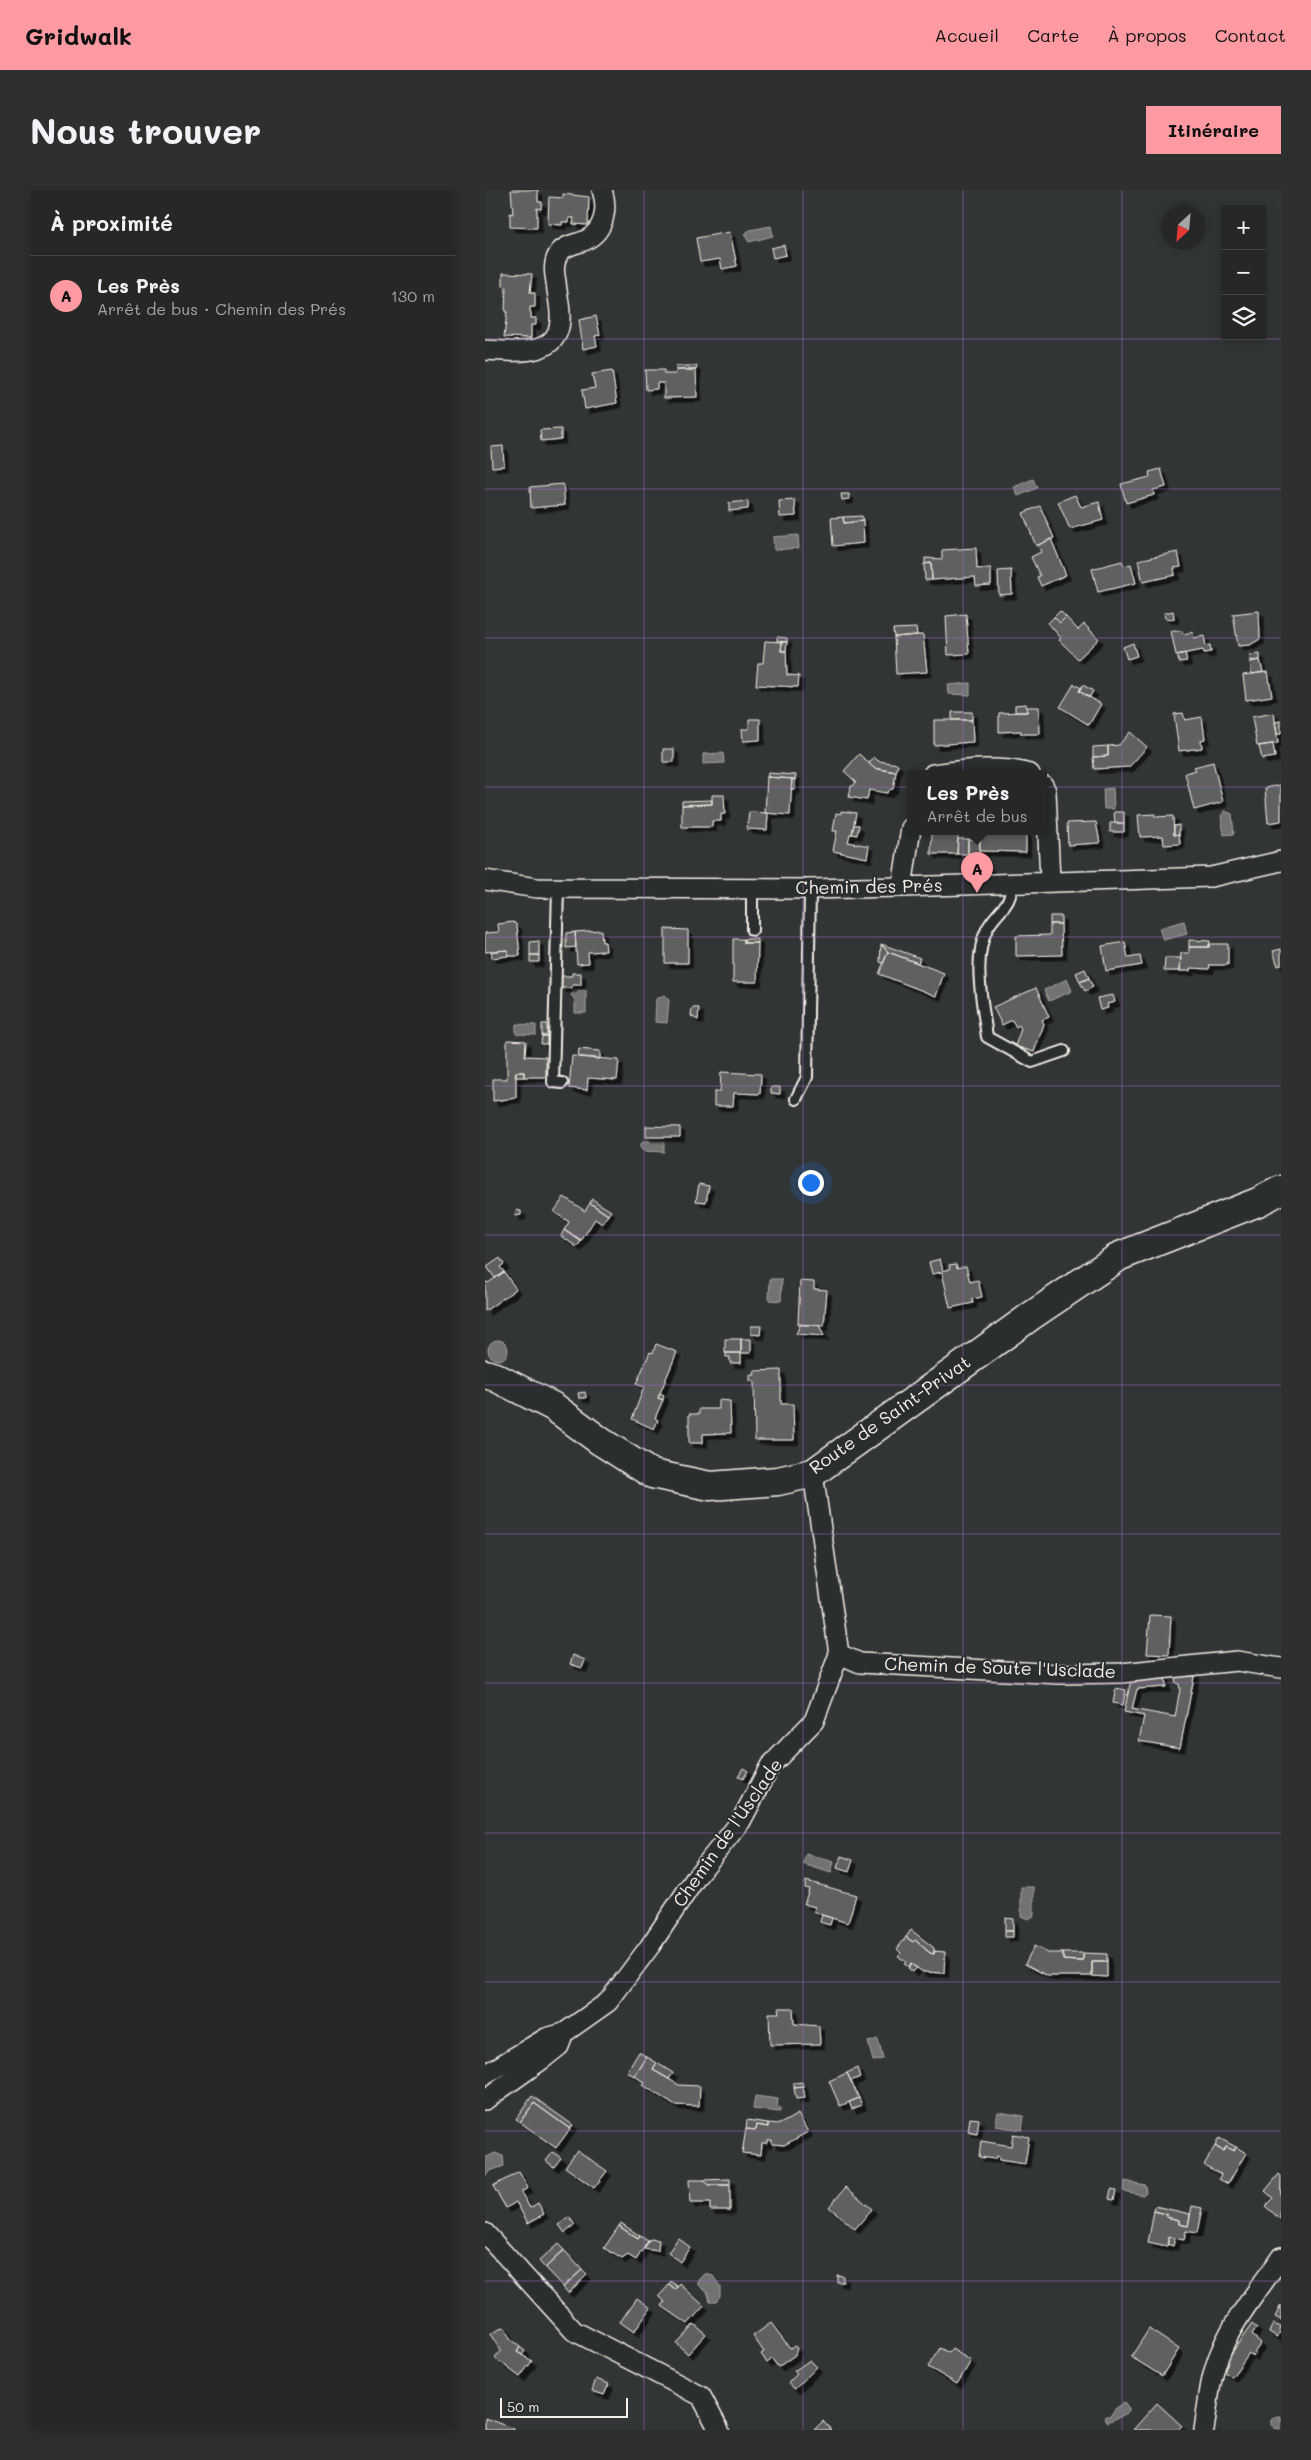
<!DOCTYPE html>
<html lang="fr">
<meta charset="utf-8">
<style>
body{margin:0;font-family:Mali,sans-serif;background:#2e3030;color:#f1f3f6}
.controls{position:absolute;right:15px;top:15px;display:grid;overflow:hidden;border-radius:0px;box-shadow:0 2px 12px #0003}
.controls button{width:45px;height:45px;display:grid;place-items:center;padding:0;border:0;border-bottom:1px solid #424445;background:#262828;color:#f1f3f6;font:25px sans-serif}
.compass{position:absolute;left:676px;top:15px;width:45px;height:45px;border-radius:50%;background:#262828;box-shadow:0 2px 12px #0003;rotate:206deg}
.scale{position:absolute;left:15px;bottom:12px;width:128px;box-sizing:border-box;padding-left:5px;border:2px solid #f4f1e8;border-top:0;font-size:14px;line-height:18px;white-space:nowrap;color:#f4f1e8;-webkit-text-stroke:4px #2a2d2e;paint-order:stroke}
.you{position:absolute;left:325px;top:992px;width:18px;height:18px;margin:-12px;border:4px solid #fff;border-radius:50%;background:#1a73e8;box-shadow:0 0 0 8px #1a73e833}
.badge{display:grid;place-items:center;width:32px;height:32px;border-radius:50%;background:#ff9aa2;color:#111;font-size:16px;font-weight:700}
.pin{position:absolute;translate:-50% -41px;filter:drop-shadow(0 1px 2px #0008)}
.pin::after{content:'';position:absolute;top:26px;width:18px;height:15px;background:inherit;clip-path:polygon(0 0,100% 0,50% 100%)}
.popup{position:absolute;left:422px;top:580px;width:140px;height:65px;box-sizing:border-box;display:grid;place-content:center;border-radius:0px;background:#262828;filter:drop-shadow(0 1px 4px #0005);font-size:16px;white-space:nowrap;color:#a4a6a8}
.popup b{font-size:19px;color:#f1f3f6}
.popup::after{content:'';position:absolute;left:50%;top:100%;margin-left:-10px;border:10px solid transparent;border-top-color:#262828}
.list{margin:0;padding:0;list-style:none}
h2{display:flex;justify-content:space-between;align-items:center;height:65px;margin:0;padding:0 20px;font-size:21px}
h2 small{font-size:16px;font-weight:400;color:#a4a6a8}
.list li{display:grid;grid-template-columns:32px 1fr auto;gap:15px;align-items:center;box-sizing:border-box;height:80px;padding:0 20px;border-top:1px solid #424445}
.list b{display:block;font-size:19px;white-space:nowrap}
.list p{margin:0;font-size:16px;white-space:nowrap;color:#a4a6a8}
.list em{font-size:16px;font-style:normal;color:#a4a6a8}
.icon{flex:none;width:28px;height:28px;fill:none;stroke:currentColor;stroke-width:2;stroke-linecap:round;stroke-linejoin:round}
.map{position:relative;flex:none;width:796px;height:2240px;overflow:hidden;border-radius:0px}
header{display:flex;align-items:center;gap:30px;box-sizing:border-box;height:70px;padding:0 25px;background:#ff9aa2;color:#111}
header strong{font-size:24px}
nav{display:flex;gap:28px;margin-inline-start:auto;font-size:18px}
.intro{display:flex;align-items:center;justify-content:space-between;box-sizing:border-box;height:120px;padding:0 30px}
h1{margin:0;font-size:35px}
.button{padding:12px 22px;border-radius:0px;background:#ff9aa2;color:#111;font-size:18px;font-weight:700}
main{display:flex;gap:30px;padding:0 30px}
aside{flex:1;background:#262828;border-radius:0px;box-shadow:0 2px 12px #0003}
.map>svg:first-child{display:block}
.water{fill:#727370;stroke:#a6a5a0}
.building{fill:#5f605f;stroke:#f4f1e8;filter:url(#shadow)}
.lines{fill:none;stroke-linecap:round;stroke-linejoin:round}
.lane-casing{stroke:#f4f1e8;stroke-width:14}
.street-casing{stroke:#f4f1e8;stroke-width:22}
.secondary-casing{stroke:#f4f1e8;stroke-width:31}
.lane{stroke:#2a2d2e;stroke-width:10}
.street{stroke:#2a2d2e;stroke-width:19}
.secondary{stroke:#2a2d2e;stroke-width:28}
.grid{fill:none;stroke:#9f67cb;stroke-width:1;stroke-opacity:0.55}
.labels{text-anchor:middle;stroke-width:4;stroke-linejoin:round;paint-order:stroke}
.street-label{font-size:18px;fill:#f4f1e8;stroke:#2a2d2e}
</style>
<header>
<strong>Gridwalk</strong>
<nav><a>Accueil</a><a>Carte</a><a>À propos</a><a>Contact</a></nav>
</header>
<div class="intro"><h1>Nous trouver</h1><a class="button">Itinéraire</a></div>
<main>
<aside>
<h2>À proximité<small></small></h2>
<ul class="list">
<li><span class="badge">A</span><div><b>Les Près</b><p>Arrêt de bus · Chemin des Prés</p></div><em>130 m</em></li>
</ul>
</aside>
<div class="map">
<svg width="796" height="2240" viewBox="0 0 796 2240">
<defs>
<filter id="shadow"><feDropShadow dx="4.5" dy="4.5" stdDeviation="0" flood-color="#0009"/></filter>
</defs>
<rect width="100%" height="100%" fill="#323535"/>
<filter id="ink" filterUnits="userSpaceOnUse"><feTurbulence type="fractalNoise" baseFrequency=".02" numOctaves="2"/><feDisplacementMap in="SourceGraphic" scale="10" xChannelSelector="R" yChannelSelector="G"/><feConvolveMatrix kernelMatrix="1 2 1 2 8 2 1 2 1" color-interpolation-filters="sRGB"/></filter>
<g filter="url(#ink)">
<path class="water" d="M286,36L288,46L264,52L259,44L265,40Z
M548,289L552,298L533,306L529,297Z
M313,345L314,358L289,360L288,347Z
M485,493V505L464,504L463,495Z
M238,563L239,573L218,574V564Z
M628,598L629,619H619L618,599Z
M740,621L747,624L749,644L739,645L736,626Z
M699,731L702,744L678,750L674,738Z
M582,789L587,801L564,811L559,800Z
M90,800H101V823H90V810L86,805Z
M179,805L184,810L182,833L170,832L171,809Z
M31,834L51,835V845L31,844Z
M158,951H179V962L158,961L155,956Z
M285,1089H297L296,1111L284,1110Z
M3 1160a10 10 0 1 1 20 0a10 10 0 1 1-20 0Z
M321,1664L349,1672L346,1683L318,1674Z
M536,1697H549V1726L543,1729L536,1726Z
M393,1849L398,1869L388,1871L383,1852Z
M270,1906L293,1909L292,1917L295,1918V1922L268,1919Z
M513,1922L539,1926L537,1940L510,1936Z
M10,1963L18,1966L19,1976L5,1981L0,1986V1968Z
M640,1991L660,1995L661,2002L658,2005L638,2001Z
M220,2084L228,2086L235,2096V2106L231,2111H225L222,2101L214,2095V2090Z
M639,2213L644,2218C641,2227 630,2228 623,2232L621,2230L620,2226H625L631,2218Z
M791,2227H796V2239L789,2238L786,2235V2230Z"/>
<path class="building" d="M26,0H53V12H57L56,19L52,18V38L25,37V23L28,24Z
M78,4L104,7L103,35L88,34L89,28H84V32H77V35L63,34L64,7L78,8Z
M245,42L252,76L237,79L235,69L215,72L211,48Z
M299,55L301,65L288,68L286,58Z
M18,83L47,84L45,103H50V117H45V122H46V128H51V135H46V148L19,147L22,122H20L21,97L18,96Z
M111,126L115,145L110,146L112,156L98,159L94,130Z
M191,176H212L211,180H191Z
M160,180H179V184H191V180H211L212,207L179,208V193H172V199L161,200Z
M127,181L132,213L100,219L97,200L110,198L107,184Z
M76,239V249L56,251L55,240Z
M18,256L19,276L7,277L6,257Z
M676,279L681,297L668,300L669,305L641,313L636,294L665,287L664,282Z
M78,294L80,315L46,318L45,297Z
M356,304H364V309L357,310Z
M590,305L596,317L614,312L618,330L585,339L573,312Z
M310,310L311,326L295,327L294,311Z
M263,311V319L244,321V313Z
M555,316L569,348L551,356L538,323Z
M377,326L378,331L359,333L358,327Z
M358,327L359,333L378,331L379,353L348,356L346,328Z
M566,349L581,385L556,396L552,387L555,386L546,367L556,362L553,355Z
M491,358L492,379L506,378V395L491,396L490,387L447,390L446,373L440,374V368L457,369V360Z
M693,362L696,377L689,378L690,385L658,392L653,370Z
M637,371L639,376L646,374L651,393L613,402L607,379Z
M446,373L447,390H440L439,374Z
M526,380L527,404L514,405L513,381Z
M575,421L581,427L575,433L569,427Z
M688,421L689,429L680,428L679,423Z
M774,421L775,449L765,455L753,456L748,424Z
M481,424L484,464L463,465L461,426Z
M569,427L575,433L581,427L593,440L599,434L614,449L593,469L574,450L576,448L563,433Z
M431,438L432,445L409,447L408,439Z
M686,441H697L698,444L708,442L709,448L719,446L721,456L725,455L726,462L719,463L718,460L691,465Z
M432,445H438L442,482L411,484L409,447Z
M292,447L302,448V452L292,451Z
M280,451L297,452L296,461H301L302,485L314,486L313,497L271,495L273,473H278Z
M297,452H302L301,461H296Z
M648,453L652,466L642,469L638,457Z
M700,463L702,471L694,472L692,465Z
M775,464V470L766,471L765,465Z
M775,470L778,482L767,484L765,472Z
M783,482L787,506L761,510L758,485Z
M589,494L596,498L594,501L616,514L604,535L575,517Z
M598,495L608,501L604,508L594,501Z
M541,514L542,522H530V515Z
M542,517H554L555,544H536V541L514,542V523L542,522Z
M467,522H487V530H467Z
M698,523L700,530L717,527L720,549L716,550L717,558L694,561L689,524Z
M789,523L793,553L772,556L767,527Z
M264,529H275V550L258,551L257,539H264Z
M449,530H487L488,552L449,555Z
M796,531V544H792L790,532Z
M645,542L662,557L644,577L609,579L608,567L623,566V556L634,555Z
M788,554L790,567L777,569L774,556Z
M623,556V566L608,567V557Z
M178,559H189V572H178Z
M374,564L389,578L411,582L408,599H406L402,603L384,600L382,610L364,607L366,596H368L371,592L359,581Z
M389,567L393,571L413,574L411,582L389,578L384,573Z
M728,572L738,612L709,620L700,583L711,580L709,577Z
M283,583L311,585L310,589L282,587Z
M282,587L307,589L305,625L280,623Z
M307,589H310V599H306Z
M796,595V631L783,633L780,598Z
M227,605H239L240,624H236V631H227V637H197V615L227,614Z
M227,610V614L197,615V611Z
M356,621L371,623L367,644H365L363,652L384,656L382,668L348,661L352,641H348L351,623L356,624Z
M264,622L283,623L282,640L262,639Z
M629,622H639V633H630Z
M670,624V627L688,626L689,645L694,644L695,654L679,655L678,646L655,647L653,625Z
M611,632L615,653L583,655L582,633Z
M625,633H639V642H625Z
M369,635H374L372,645L367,644Z
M694,635V644L689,645V636Z
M509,642H541V662L495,661V644H509Z
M447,643L473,644L472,664H446Z
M473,649H483V664H472Z
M483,649L495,650L494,665L483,664Z
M494,676H504V681L494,682Z
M565,726H576V734H565Z
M28,732L32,735L35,766H23V760L0,762V743L14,742L13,734Z
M565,734H576L577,765L531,766V746L565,745Z
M180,739L203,740V773H180Z
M116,740L117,752H120L121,761L103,762L104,773L92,774L90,742Z
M90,742L91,757L81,758V743Z
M248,749H259V753H273L272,792H248Z
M259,749H273V753H259Z
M704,750L725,751L724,757H704Z
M54,751V765H45V752Z
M640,752L643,768L655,766L657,775L621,781L617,756Z
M396,754L435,768L433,773L403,762Z
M396,754L403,762L398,773L395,772Z
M724,754H743V775H725L724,779L705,778V781H695L696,763H704V757H724Z
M796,759V775L793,776L788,761Z
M23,760V766L7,768L6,761Z
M403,762L459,783L451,806L394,784Z
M45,765H54V772H45Z
M680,768H696L695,781H679Z
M600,779L604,788L595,792L591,783Z
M87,783H96V795H87V798H76V786H87Z
M604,788L608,797L600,801L595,792Z
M551,798L564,827L557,830L559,834L549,862L530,856L536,839L534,835L531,837L527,830L517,835L508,817Z
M628,805L630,812L622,814L623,818L615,820L612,808Z
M207,818H214L213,830L206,826Z
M57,834H62V846H57Z
M57,846H62V854H56Z
M22,850L41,851L40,866L61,867V887H39V882H31V908L8,911V889H22Z
M94,859L115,861V869L93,867Z
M87,866L134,870L132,890L103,888L102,900L84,898Z
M31,882H39V887H30Z
M236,882L276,884L275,904L249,903L248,916H229V902H235Z
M286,897H295V904L286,903Z
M161,936L195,937V947H161Z
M214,994L224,996L221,1012L211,1011Z
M79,1007L100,1021L105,1013L123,1025L117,1034L110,1029L96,1051L79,1040L84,1032L69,1022Z
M107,1009L126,1021L123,1025L105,1013Z
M31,1020L36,1021V1025L30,1026Z
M79,1040L96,1051L92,1057L76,1046Z
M15,1068L19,1074L15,1077L19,1082L10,1088L2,1077Z
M455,1069L458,1081L465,1079L464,1075L471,1074L472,1078L481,1076L485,1092L493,1090L497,1107L487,1109L488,1113L465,1118L457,1082L447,1084L444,1072Z
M19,1082L31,1099L0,1121V1091L3,1093Z
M315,1091L329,1092V1099L342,1100L339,1136L313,1134Z
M315,1135H334L339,1146L311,1144Z
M266,1136H276L275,1145L266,1144Z
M240,1149H256V1163H240Z
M256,1149H266V1163H256Z
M171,1154L192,1162L173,1208L178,1210L170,1228L173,1230L169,1239L147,1229L159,1197L151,1194L165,1162L168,1163Z
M241,1163H256V1173H245V1167H241Z
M296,1180V1214H308L309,1250H270L269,1191H265V1185H270L269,1181Z
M100,1202L101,1208H94L93,1203Z
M175,1203L179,1205L178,1210L173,1208Z
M234,1210L245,1211L246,1243L218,1244V1253H204V1224H214V1219H234Z
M665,1425L686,1426L684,1465L662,1464Z
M88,1465L100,1470L97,1478L85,1474Z
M710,1482L695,1558L654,1551L659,1526L639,1522L646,1490L680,1486L681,1497L652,1499L647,1519L690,1527L695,1499L694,1494L691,1493L689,1485Z
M631,1498L641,1500L638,1515L628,1513Z
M258,1578L263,1581L258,1589L253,1586Z
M356,1666L368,1670L364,1682L352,1678Z
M321,1691L371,1705L363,1733L337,1725L329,1721L330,1717L319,1714L324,1699L320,1698Z
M337,1725L347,1728L345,1735L335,1732Z
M520,1728L528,1729V1741H520Z
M426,1740L449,1758V1764L445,1763L430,1750L428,1752L421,1747Z
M520,1741H528V1747H520Z
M421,1747L428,1752L430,1750L445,1763L449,1764V1761L460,1762L459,1783L438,1782L426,1774L424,1777L419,1774L421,1772L413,1766L416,1763L412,1759Z
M549,1756L563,1763H578V1770L589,1771H598V1763L622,1764V1772H607V1786H563L540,1774Z
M578,1763H598V1771L578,1770Z
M607,1772H622V1787L607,1786Z
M426,1774L432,1778L428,1782L423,1778Z
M293,1818H308L309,1834L334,1836L335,1854L285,1855L284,1823H294Z
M154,1862L162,1867L150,1886L142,1882Z
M162,1867L172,1873L168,1880L194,1895L215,1896L214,1916L189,1915L158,1895L160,1893L150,1886Z
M172,1873L188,1883L184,1889L168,1880Z
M372,1878L375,1887L366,1891L362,1883Z
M362,1883L374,1908L355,1916L344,1891Z
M317,1892L318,1897L309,1898V1893Z
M318,1897L320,1908L311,1909L309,1898Z
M47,1906L88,1935L85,1939L49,1913L35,1932L31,1929Z
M374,1908L377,1915L367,1919L364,1912Z
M49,1913L85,1939L71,1958L35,1932Z
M313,1924L323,1942L299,1955L287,1954V1950H282V1953H277L276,1965L257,1963L261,1939L271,1940L272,1935L283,1937V1933L295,1934Z
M485,1928L494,1929L492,1944L483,1942Z
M262,1930L283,1933V1937L272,1935L271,1940L261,1939Z
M528,1944L544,1947L540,1974L514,1970V1967L511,1966L510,1969L494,1967L496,1951L526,1956Z
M734,1948L751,1957L749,1961L741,1957L738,1961L730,1956Z
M730,1956L738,1961L741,1957L749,1961L751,1957L761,1963L743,1994L734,1989L736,1984L719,1975Z
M92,1960L122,1981L109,1998L80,1977Z
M68,1962L76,1968L69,1977L61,1971Z
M34,1982L43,1998L36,2002L45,2018L53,2013L59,2024L43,2033L31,2012L21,2018L8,1996Z
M794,1984L796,1986L795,2029L780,2016L788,2008L780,2001Z
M245,1989V1995H224L219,1990Z
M204,1990H219L224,1995H245V2020H225V2013H205Z
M361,1997L387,2019L370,2039L344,2017Z
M626,1999L631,2000L629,2010L624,2009Z
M670,2016L705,2024L703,2036L694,2034V2030L681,2027V2024L669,2021Z
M707,2016L717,2018L712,2043L701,2041L699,2050L684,2047L682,2057L663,2053L669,2021L681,2024V2027L694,2030V2034L703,2036Z
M84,2027L90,2035L80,2043L74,2035Z
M136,2033L155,2046L153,2049L134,2036Z
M134,2036L153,2049L155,2046L163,2051L151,2070L143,2065L137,2069L119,2058Z
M684,2047L690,2048L688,2056L682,2054Z
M193,2048L205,2057L195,2072L183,2063Z
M165,2049L174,2050L173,2061L159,2059Z
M73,2054L79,2060L60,2078L54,2071Z
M79,2060L97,2080L78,2097L60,2078Z
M97,2080L102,2085L83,2103L78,2097Z
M352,2085L358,2086V2092H352Z
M186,2091L193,2097L190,2100L184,2095Z
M195,2094L219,2116L203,2134L177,2116L180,2112L174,2106L184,2095L190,2100Z
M152,2108L166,2118L149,2142L135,2132Z
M796,2115V2130L790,2127Z
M286,2133L305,2158L309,2156L312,2158L310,2165L293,2177L287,2169L282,2173L276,2164L279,2162L268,2146Z
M209,2134L221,2144L203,2164L191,2153Z
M767,2134L772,2138L767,2145L776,2153L767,2166L764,2163L747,2187L736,2180V2178Z
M788,2134L796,2137L793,2147L784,2142Z
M19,2137L25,2149L35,2157L32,2162L47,2171L35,2187L10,2168L16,2161L5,2144Z
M664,2139L694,2159L677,2186L646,2167Z
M35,2157L40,2161L37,2165L32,2162Z
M455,2158L464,2163L467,2159L486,2171L472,2194L443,2177Z
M325,2170L332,2177L310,2199L303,2193L312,2184L309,2181Z
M111,2189L124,2194L119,2205L107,2201Z
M672,2213L697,2236L693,2240H648Z
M0,2228L29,2239V2240H0Z
M338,2231L346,2240H329Z"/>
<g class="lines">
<defs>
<path id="lane" d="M527,693C526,718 512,720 502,739C487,770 498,815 502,847L547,872L579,861
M73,698L68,892L77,893
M267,740V699
M311,909L322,887L325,699"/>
<path id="street" d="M0,160C26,161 73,169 75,130C76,118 72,104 71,92C69,81 68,72 74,63C81,54 93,54 101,50C120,40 123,18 117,0
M448,584C478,580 515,575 545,584
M558,595L561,601L565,691
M0,690L52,698L325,699L417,697L726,687L796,671
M417,697L426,638
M354,1464L375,1473L574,1484L636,1483L752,1471L796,1478
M0,1885L61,1848L79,1843
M0,1910L59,1868L74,1856L79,1843L123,1812L165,1756L212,1686L256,1631L285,1576L329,1531L354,1464L328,1283
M0,2043L89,2141L216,2206L234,2240
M719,2240C723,2214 725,2185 736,2161C750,2127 776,2097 796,2067"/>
<path id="secondary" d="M0,1184L10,1187L69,1217L115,1251L167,1284L225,1296L293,1291L328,1283L546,1126L635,1066L773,1012L796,1000"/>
</defs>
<use href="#lane" class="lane-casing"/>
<use href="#street" class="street-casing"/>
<use href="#secondary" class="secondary-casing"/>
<use href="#lane" class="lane"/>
<use href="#street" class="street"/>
<use href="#secondary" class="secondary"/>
</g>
</g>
<path class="grid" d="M159,0V2240M318,0V2240M478,0V2240M637,0V2240M0,149H796M0,299H796M0,448H796M0,597H796M0,747H796M0,896H796M0,1045H796M0,1195H796M0,1344H796M0,1493H796M0,1643H796M0,1792H796M0,1941H796M0,2091H796"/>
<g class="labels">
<g class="street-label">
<text transform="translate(384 697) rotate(-1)" y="6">Chemin des Prés</text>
<text transform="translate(405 1225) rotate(-35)" y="6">Route de Saint-Privat</text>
<text transform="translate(515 1478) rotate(2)" y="6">Chemin de Soute l'Usclade</text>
<text transform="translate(243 1643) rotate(-55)" y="6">Chemin de l'Usclade</text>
</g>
</g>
</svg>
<div class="controls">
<button>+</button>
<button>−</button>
<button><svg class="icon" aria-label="layers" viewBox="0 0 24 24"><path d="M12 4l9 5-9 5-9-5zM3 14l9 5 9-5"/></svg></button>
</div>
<svg class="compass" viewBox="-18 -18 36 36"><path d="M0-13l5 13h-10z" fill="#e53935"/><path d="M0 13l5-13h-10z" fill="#a4a6a8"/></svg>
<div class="scale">50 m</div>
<div class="you"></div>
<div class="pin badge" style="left:492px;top:703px">A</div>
<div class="popup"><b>Les Près</b>Arrêt de bus</div>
</div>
</main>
